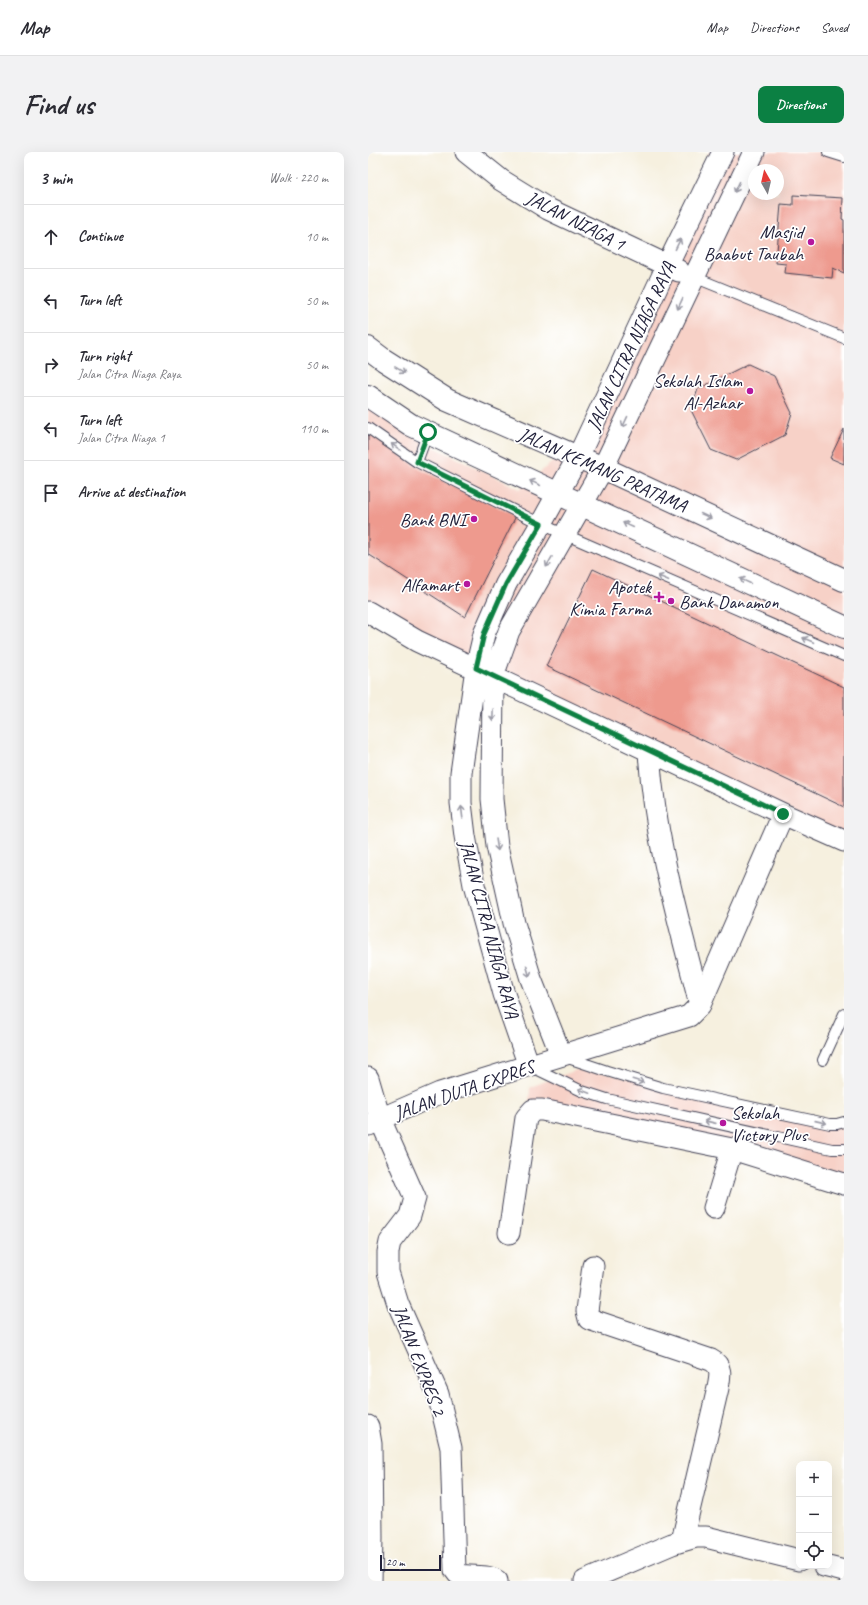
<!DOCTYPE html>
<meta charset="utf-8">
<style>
body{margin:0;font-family:Caveat,sans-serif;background:#f2f2f3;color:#2b2b33}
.controls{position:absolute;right:12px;bottom:12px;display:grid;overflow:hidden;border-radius:8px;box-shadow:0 4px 16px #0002}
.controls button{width:36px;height:36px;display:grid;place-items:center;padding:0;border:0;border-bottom:1px solid #e1e1e2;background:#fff;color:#2b2b33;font:20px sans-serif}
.compass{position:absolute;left:380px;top:12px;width:36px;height:36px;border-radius:50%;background:#fff;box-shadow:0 4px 16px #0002;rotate:352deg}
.scale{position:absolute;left:12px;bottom:10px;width:61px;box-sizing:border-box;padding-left:4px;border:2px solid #22223b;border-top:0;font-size:11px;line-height:14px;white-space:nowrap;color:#22223b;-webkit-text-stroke:3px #fff;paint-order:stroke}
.stop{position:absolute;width:12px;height:12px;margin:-9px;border:3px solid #0b8043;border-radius:50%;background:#fff}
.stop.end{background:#0b8043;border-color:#fff;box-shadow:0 1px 4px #0008}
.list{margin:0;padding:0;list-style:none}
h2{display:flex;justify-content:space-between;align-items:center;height:52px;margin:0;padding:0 16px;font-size:17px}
h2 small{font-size:13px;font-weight:400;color:#7c7c81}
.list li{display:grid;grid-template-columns:26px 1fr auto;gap:12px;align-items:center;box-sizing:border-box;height:64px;padding:0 16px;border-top:1px solid #e1e1e2}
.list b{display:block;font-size:15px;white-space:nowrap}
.list p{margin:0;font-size:13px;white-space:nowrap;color:#7c7c81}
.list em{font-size:13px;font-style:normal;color:#7c7c81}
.icon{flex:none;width:22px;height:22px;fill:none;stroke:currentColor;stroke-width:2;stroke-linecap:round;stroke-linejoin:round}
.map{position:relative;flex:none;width:476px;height:1429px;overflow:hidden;border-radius:8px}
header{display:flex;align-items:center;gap:24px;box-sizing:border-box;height:56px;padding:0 20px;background:#fff;border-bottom:1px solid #e1e1e2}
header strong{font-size:19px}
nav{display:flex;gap:22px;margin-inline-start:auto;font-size:14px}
.intro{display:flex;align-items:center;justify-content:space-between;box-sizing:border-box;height:96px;padding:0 24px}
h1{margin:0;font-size:28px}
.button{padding:10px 18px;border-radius:8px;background:#0b8043;color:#fff;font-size:14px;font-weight:700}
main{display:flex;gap:24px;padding:0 24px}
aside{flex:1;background:#fff;border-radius:8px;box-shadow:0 4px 16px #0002}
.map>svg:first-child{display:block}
.built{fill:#f7d1c7;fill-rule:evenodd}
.building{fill:#ee9a8e}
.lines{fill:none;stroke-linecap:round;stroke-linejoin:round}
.service-casing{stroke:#424154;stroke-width:12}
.minor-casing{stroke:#424154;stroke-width:23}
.tertiary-casing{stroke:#424154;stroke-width:24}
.service{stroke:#fff;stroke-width:10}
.minor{stroke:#fff;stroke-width:21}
.tertiary{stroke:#fff;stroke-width:22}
.oneway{stroke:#9c9ca7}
.route{stroke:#0b8043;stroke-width:5}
.poi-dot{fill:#b5179e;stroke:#fff;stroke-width:1.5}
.labels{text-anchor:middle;stroke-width:3.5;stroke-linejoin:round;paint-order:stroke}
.street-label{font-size:19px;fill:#22223b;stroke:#fff}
.poi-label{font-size:19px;fill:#22223b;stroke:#fff;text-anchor:end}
</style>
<header>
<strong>Map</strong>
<nav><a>Map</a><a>Directions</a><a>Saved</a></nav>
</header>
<div class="intro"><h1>Find us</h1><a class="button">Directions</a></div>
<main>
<aside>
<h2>3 min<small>Walk · 220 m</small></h2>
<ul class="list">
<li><svg class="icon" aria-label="ahead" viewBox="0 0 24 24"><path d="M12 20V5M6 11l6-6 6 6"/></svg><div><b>Continue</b></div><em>10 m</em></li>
<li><svg class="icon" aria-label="left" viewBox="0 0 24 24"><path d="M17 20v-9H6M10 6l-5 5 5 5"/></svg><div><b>Turn left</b></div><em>50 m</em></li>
<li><svg class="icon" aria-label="right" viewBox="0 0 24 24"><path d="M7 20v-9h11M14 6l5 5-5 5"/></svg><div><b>Turn right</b><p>Jalan Citra Niaga Raya</p></div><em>50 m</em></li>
<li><svg class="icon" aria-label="left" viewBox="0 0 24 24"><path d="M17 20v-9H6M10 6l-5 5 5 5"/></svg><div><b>Turn left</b><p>Jalan Citra Niaga 1</p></div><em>110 m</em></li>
<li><svg class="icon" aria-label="arrive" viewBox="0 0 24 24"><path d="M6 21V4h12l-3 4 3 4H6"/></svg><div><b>Arrive at destination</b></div></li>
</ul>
</aside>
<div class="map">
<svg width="476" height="1429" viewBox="0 0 476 1429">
<rect width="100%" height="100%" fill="#fff"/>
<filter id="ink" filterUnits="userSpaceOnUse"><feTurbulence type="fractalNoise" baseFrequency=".025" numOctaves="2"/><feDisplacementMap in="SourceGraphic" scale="8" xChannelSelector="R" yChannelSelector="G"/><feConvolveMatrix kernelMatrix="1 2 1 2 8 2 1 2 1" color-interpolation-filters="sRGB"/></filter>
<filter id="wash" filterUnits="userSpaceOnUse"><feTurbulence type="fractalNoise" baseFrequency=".012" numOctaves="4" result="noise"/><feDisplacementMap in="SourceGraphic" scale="16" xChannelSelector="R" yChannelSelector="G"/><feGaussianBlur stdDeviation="0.9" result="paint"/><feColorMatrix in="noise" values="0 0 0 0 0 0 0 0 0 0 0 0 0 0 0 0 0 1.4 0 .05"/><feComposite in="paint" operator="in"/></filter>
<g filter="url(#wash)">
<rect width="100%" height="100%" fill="#f6f0df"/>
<path class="built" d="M341,0H476V683L0,463V253L41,283L152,337L224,277ZM386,18H410V42H386Z
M214,916L473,974L476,968V1028L161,949L162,935Z"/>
<g id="blocks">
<path class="building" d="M425,43L475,46L474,67L476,68V121L465,116L464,126L417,121L418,112L408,111L413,52L425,53Z
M380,212L406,224L424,261L417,283L368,308L343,298L323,258L330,237Z
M476,277V312L462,306Z
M0,281L53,318L148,364L97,465L0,402Z
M225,417L476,535V655L178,514Z"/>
</g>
</g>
<g filter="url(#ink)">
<use href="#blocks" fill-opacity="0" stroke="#424154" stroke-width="1"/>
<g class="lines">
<defs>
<path id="service" d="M460,0L476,5
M326,125L476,186
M0,276L49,310L173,372L476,504
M49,310L60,280
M197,905L239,919L295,936L462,972H469L476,970
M455,908L476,862
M162,914L214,939L239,947L464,997H476"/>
<path id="minor" d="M98,0L133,28L180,57L311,119
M0,460L49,489L415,662L476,689
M281,599C286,686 311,769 332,853L415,662
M193,903L163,827L146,771L129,694L124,647L125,524L141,479L235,316L386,0
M161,914L136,842L106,733L97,684L93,651V621L108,516L116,482L138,432L173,372L210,305L299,114L355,0
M0,926L12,967L47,1046L42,1064L22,1090L20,1100V1120L30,1152L70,1242L83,1296L87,1418L90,1422C101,1426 121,1422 129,1429
M1,973L12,967L72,941L321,864L332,853
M346,1056L364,997
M141,1081L158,966L165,958H174L364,997L476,1032
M225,1114L219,1159L221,1167L343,1208C355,1214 352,1225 350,1236L314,1389
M0,1274L3,1292L4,1386L3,1429
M456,1414L476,1419
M217,1429L304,1392L328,1385H338L431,1408"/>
<path id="tertiary" d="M0,196L16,208L79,248L235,316L476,428
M0,244L43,273L476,475"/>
</defs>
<use href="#service" class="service-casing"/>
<use href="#minor" class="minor-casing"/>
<use href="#tertiary" class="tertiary-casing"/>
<use href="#service" class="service"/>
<use href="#minor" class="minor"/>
<use href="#tertiary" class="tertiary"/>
</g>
<defs><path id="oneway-shaft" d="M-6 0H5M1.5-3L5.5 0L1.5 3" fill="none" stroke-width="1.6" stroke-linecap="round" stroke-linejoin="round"/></defs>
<g class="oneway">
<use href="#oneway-shaft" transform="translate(369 35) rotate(116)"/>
<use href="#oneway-shaft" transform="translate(310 92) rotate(-64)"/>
<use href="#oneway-shaft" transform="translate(312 152) rotate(115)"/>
<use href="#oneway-shaft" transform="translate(32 218) rotate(32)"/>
<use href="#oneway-shaft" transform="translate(257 270) rotate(115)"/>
<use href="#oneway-shaft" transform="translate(28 295) rotate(-145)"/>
<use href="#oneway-shaft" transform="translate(167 331) rotate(-155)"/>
<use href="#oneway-shaft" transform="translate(338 364) rotate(25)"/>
<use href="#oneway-shaft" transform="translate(260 373) rotate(-155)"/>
<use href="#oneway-shaft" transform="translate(181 410) rotate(120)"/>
<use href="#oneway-shaft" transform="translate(295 426) rotate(-157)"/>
<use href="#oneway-shaft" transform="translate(377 429) rotate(-155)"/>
<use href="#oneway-shaft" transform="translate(440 488) rotate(-157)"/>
<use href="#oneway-shaft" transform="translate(125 563) rotate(91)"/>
<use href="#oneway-shaft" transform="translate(94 660) rotate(-97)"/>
<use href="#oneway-shaft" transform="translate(129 693) rotate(81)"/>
<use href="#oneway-shaft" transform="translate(160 819) rotate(74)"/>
<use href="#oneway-shaft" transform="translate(270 929) rotate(17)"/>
<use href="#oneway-shaft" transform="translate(216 939) rotate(-159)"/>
<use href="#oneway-shaft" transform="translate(342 970) rotate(-167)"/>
<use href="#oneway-shaft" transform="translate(453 970) rotate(13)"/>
</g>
</g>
<g class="lines" filter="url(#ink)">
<path class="route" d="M60,280L49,310L173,372L138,432L116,482L108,516L415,662"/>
</g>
<g class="poi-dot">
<circle cx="443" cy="90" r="4"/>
<circle cx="382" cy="239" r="4"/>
<circle cx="106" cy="367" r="4"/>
<circle cx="99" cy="432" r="4"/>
<path d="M289 439h4v4h4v4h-4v4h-4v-4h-4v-4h4z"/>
<circle cx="303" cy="449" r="4"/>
<circle cx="355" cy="971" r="4"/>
</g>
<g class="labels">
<g class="street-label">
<text transform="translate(208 68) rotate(27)" y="7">JALAN NIAGA 1</text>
<text transform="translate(262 194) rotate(-65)" y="7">JALAN CITRA NIAGA RAYA</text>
<text transform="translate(235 317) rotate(24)" y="7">JALAN KEMANG PRATAMA</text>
<text transform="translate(122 777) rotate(75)" y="7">JALAN CITRA NIAGA RAYA</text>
<text transform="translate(96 937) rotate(-19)" y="7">JALAN DUTA EXPRES</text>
<text transform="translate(52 1208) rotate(69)" y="7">JALAN EXPRES 2</text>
</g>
<g class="poi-label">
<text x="435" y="86">Masjid<tspan x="435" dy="22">Baabut Taubah</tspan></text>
<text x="374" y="235">Sekolah Islam<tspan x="374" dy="22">Al-Azhar</tspan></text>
<text x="98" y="374">Bank BNI</text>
<text x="91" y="439">Alfamart</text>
<text x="283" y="441">Apotek<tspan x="283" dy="22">Kimia Farma</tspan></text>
<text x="311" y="456" text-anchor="start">Bank Danamon</text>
<text x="363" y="967" text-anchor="start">Sekolah<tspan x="363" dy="22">Victory Plus</tspan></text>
</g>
</g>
</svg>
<div class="controls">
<button>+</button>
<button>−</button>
<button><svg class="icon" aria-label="locate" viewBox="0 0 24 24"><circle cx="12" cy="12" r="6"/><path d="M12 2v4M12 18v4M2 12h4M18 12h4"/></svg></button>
</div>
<svg class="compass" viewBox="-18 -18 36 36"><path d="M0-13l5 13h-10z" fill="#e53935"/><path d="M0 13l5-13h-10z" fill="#7c7c81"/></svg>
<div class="scale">20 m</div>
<div class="stop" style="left:60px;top:280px"></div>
<div class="stop end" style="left:415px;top:662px"></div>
</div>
</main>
